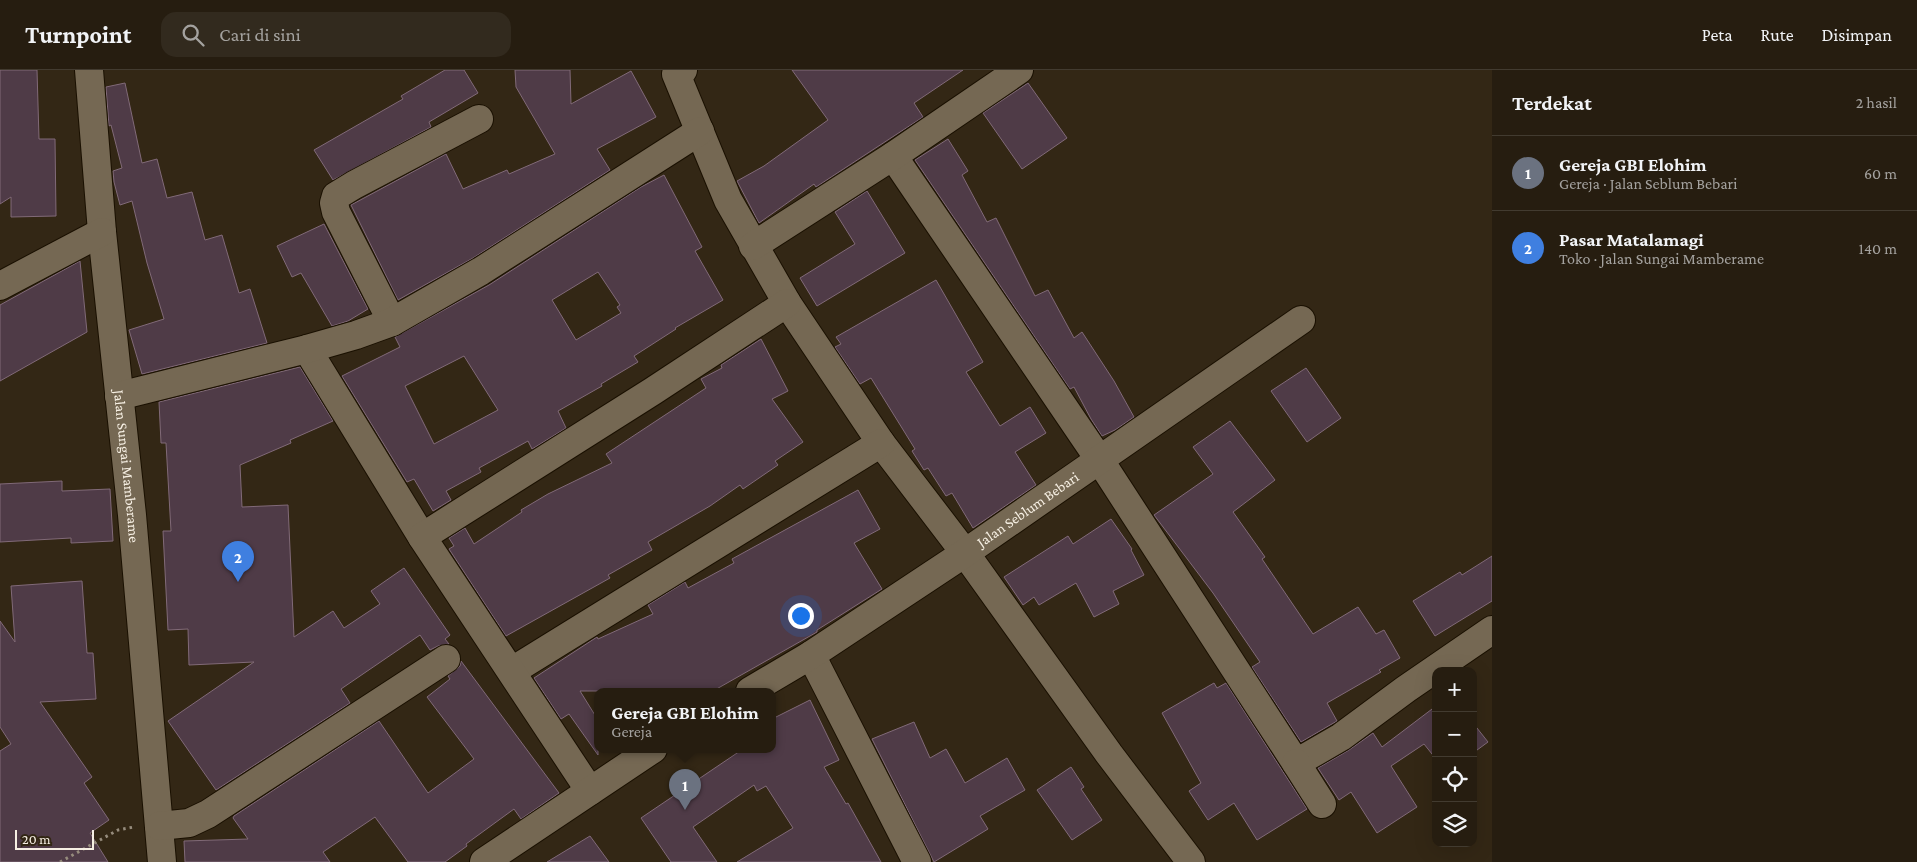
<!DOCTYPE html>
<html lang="id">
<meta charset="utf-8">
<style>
body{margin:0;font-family:"Crimson Pro",serif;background:#322a1e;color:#f1f3f6}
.controls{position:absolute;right:15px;bottom:15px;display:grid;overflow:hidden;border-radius:10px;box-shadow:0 5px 20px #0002}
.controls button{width:45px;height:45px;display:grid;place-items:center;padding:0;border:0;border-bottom:1px solid #423b30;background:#261d10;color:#f1f3f6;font:25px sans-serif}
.scale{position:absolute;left:15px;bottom:12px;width:79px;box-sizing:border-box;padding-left:5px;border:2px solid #f6efe3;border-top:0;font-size:14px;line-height:18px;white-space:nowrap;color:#f6efe3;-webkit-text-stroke:4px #332715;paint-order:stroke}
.you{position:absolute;left:800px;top:545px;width:18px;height:18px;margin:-12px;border:4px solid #fff;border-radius:50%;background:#1a73e8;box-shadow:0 0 0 8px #1a73e833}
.badge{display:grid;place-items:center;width:32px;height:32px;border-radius:50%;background:#bca0f2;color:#fff;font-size:16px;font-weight:700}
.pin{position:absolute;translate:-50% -41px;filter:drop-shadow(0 1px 2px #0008)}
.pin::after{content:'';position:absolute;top:26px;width:18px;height:15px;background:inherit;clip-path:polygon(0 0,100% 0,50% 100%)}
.popup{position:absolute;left:594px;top:618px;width:182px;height:65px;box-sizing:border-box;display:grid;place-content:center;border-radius:10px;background:#261d10;filter:drop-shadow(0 1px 4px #0005);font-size:16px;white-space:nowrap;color:#a4a29f}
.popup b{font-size:19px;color:#f1f3f6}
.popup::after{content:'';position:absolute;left:50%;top:100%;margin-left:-10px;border:10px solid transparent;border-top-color:#261d10}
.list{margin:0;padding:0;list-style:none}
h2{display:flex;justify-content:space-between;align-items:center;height:65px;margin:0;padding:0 20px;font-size:21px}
h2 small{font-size:16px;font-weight:400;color:#a4a29f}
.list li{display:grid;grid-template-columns:32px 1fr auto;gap:15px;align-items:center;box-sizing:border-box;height:75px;padding:0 20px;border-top:1px solid #423b30}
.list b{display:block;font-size:19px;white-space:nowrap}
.list p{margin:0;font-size:16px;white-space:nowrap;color:#a4a29f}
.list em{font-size:16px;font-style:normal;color:#a4a29f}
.icon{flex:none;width:28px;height:28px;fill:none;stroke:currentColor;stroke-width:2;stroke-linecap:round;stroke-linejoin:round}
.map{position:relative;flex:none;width:1492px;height:792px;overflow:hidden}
header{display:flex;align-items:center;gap:30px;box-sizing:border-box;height:70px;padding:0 25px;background:#261d10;border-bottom:1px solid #423b30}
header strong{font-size:24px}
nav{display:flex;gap:28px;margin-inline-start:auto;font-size:18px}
.search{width:350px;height:45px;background:#322a1e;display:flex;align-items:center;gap:12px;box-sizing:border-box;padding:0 18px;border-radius:15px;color:#a4a29f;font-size:19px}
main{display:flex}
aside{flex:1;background:#261d10}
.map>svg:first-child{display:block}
.building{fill:#4f3b47;stroke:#816a78;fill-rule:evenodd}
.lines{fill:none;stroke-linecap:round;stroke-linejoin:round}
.minor-casing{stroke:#1a1001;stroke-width:30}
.path{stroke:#968c7d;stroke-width:3;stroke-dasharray:2.5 4;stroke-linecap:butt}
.minor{stroke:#756853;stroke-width:28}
.labels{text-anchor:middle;stroke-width:5;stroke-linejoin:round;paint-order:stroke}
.street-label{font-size:15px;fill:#f6efe3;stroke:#332715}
</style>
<header>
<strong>Turnpoint</strong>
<div class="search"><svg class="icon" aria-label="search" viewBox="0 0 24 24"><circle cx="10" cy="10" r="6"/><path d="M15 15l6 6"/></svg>Cari di sini</div>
<nav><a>Peta</a><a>Rute</a><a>Disimpan</a></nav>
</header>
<main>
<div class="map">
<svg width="1492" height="792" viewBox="0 0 1492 792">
<rect width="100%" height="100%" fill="#332715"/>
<path class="building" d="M0,0H37L39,69H55L56,146L11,147V127L0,134Z
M445,0H464L478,23L429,52L431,57L333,110L314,80L403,29L401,26Z
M515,0H570L571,34L631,1L656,47L597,79L610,100L473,188L398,230L351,135L446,84L463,119L507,100L509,104L555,84L516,17Z
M792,0H963L914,33L923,47L816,117L814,114L759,153L737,111L764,96L828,50Z
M125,13L142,93L157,89L167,128L192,122L205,170L222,165L239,223L250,219L267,273L142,304L129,260L164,249L147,193L132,131L120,135L114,112L113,101L122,98L111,55L109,56L106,17Z
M1028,13L1067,68L1022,99L983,43Z
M948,69L968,101L962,105L987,152L996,148L1035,226L1048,220L1074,268L1082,262L1114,311L1134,347L1115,360L1102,366L1091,349L1074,317L1070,319L915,90Z
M664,105L702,177L695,181L723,230L675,258L676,259L634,286L638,292L601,314L602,316L558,341L566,358L532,379L528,371L479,398L481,402L446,421L451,430L433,441L414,409L407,412L342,306L400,277L395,267L489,215L641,117ZM598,202L620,235L617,237L621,243L576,270L552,230ZM464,286L498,340L434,374L405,316Z
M867,121L905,183L817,236L800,208L855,174L835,142Z
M324,154L368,239L348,251L332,256L301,203L292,207L277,176Z
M80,191L87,262L0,311V235Z
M936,210L983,292L966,302L1000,356L1030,337L1046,363L1015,382L1036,415L973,458L952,423L946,426L928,398L924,400L912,381L915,379L871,308L860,314L835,277L841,274L836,267Z
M761,269L788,321L772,329L803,372L775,391L778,395L743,419L740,415L710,436L648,472L652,480L608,505L610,508L506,566L449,479L454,476L449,468L465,458L474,474L522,442L521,440L548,424L612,393L606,384L706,318L701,309L722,298L721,295Z
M300,297L333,351L290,370L291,373L240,395L242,437L288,435L294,567L333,541L344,558L380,534L371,521L404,498L450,565L445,569L449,574L438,576L430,580L420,565L341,619L350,633L216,720L168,651L254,592L189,595L188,559L168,560L163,461H171L166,373H161L159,332Z
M1306,298L1341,348L1307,372L1271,321Z
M1230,351L1275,410L1233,442L1265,487L1262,489L1313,564L1358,537L1376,564L1384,560L1400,588L1379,600L1381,602L1327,633L1337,651L1301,672L1252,597L1260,592L1213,523L1154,445L1213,404L1193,377Z
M62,411V421L110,419L113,471L71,473V468L0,472V414Z
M858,420L880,459L854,473L882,519L817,560V562L713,621H580L598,650V685L569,644L561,649L534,608L597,567L598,569L653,544L648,535L685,512L688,518L734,493L732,489Z
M1111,449L1132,479L1131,480L1144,505L1113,521L1119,534L1094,547L1076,513L1039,535L1034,527L1023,535L1004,507L1068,466L1073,474Z
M1492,486V531L1435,566L1413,531L1460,502L1462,505Z
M82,511L87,583H93L96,629L40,632L92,707L84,713L109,750L90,763L108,792H0V681L11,674L0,657V551L15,572L11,516Z
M461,591L559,723L521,749L514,739L466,774L467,776L445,792H408L375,747L323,782L330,792H185L184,771L248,769L233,748L234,746L379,651L428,723L474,689L427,627L450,609L448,606L460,596Z
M1214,613L1217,618L1226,613L1307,739L1257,770L1234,733L1208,750L1189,721L1201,713L1162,643Z
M810,630L839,690L824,697L846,734L848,733L881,792H737L793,758L766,716L757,721L754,715L693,757L717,792H671L641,748L743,679H772V649Z
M1436,636V689L1424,674L1391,696L1417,737L1377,763L1351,722L1339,730L1318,698L1349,680L1373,663L1382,677Z
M914,652L930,688L946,679L965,713L1007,688L1025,720L980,746L988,759L934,792L872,669Z
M1473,653L1488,672L1473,683Z
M1071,697L1084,717L1081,719L1102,750L1072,770L1037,720Z
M590,766L609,792H547Z"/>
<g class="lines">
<defs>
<g id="minor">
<path id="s1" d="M89,0L102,162L132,445L162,792"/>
<path d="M683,0L676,4L728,130L787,233L881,373L965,483L1109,684L1191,792"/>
<path d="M893,86L1099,389L1296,693L1341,667L1406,619L1492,560"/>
<path d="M753,176L893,86L1019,0"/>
<path d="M0,216L102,162"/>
<path d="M392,252L336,142L334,133L336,126L354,115L479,49"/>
<path d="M307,279L422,467"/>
<path d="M119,326L307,279L356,265L392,252L481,201L700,61"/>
<path d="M811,585L917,792"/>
<path d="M512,601L881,373"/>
<path id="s2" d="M750,621L811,585L965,483L1301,250"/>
<path d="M1296,693L1322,734"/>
<path d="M590,721L422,467L653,321L787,233"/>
<path d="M159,756L189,753L208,744L446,589"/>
<path d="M484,792L653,679"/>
</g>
</defs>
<use href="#minor" class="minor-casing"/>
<path class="path" d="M60,792L118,760L134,757"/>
<use href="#minor" class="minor"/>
</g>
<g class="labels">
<g class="street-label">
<text dy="5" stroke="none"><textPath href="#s1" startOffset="398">Jalan Sungai Mamberame</textPath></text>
<text dy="5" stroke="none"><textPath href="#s2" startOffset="332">Jalan Seblum Bebari</textPath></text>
</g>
</g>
</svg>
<div class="controls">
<button>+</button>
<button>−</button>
<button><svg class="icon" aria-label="locate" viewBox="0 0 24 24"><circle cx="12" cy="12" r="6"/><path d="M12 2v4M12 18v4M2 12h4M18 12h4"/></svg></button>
<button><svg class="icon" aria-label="layers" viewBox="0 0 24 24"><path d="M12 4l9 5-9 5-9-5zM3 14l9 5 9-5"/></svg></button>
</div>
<div class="scale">20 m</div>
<div class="you"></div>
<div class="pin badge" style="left:685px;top:740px;background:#6b7280">1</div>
<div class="popup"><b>Gereja GBI Elohim</b>Gereja</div>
<div class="pin badge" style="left:238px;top:512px;background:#3f7fe0">2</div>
</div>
<aside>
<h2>Terdekat<small>2 hasil</small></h2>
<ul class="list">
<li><span class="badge" style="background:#6b7280">1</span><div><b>Gereja GBI Elohim</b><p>Gereja · Jalan Seblum Bebari</p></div><em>60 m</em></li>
<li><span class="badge" style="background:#3f7fe0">2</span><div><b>Pasar Matalamagi</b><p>Toko · Jalan Sungai Mamberame</p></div><em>140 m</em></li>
</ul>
</aside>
</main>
